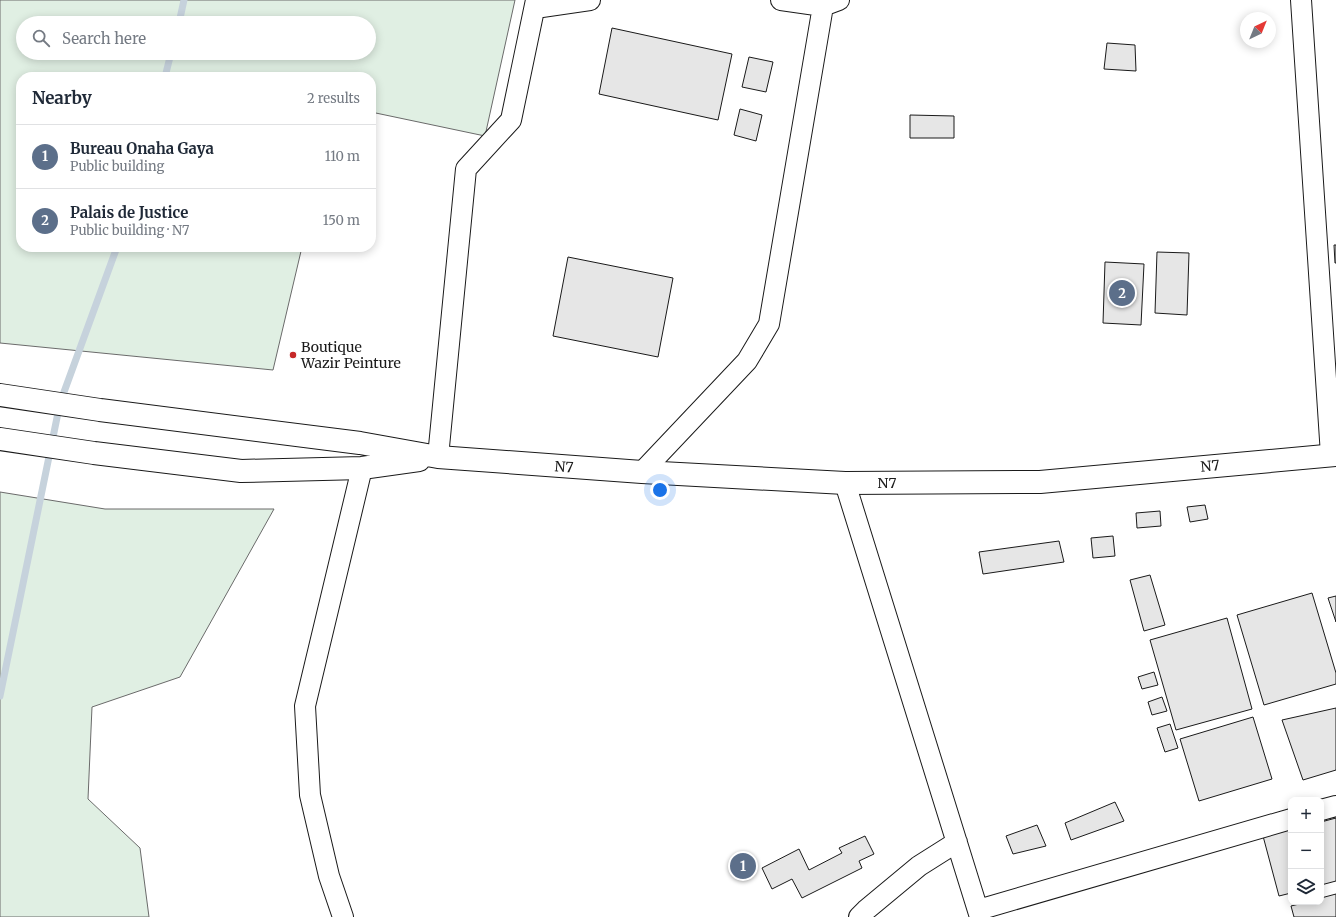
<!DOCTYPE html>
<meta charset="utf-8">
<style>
body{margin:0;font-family:Merriweather,serif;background:#f6f6f7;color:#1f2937}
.controls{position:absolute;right:12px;bottom:12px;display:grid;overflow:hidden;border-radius:8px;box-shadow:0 2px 10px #0003}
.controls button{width:36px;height:36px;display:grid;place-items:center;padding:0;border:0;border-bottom:1px solid #e0e1e3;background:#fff;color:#1f2937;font:20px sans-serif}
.compass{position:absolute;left:1240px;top:12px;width:36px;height:36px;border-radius:50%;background:#fff;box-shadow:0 2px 10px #0003;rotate:43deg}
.you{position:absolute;left:660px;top:490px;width:14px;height:14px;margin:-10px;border:3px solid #fff;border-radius:50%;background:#1a73e8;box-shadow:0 0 0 6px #1a73e833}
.badge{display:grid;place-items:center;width:26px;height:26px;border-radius:50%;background:#ea580c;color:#fff;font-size:13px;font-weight:700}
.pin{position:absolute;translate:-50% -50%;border:2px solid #fff;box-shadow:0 1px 4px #0006}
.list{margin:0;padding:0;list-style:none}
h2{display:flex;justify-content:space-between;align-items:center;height:52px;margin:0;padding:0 16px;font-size:17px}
h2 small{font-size:13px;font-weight:400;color:#747a83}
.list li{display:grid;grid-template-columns:26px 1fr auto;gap:12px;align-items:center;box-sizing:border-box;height:64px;padding:0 16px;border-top:1px solid #e0e1e3}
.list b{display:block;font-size:15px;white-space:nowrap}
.list p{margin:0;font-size:13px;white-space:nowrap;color:#747a83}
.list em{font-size:13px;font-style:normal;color:#747a83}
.icon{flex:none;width:22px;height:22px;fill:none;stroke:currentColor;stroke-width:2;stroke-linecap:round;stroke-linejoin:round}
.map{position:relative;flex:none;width:1336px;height:917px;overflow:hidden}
.search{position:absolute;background:#fff;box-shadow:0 2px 10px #0003;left:16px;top:16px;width:360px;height:44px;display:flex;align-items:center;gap:10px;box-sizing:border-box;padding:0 14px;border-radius:22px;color:#747a83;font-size:15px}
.panel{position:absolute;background:#fff;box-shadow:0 2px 10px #0003;left:16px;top:72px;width:360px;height:180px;border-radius:16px}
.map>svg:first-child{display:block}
.green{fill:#e0efe3;stroke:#6a6a6a;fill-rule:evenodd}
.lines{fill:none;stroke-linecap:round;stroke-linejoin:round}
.stream{stroke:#c6d2dc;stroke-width:7}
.building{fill:#e6e6e6;stroke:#1a1a1a}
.minor-casing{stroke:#1a1a1a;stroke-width:22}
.primary-casing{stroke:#1a1a1a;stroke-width:24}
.minor{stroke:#fff;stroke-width:20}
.primary{stroke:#fff;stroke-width:22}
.poi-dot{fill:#c62828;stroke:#fff;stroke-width:1.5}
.labels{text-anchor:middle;stroke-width:3;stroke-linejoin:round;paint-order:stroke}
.poi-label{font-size:14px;fill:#1a1a1a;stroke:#fff;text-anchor:start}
.street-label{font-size:14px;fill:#1a1a1a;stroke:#fff}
</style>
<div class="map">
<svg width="1336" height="917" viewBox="0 0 1336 917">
<rect width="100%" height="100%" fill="#fff"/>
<path class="green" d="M0,0H515L485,136L371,112V77H21V247H302L273,370L0,343ZM23,23H369V53H23Z
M0,492L105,509H274L180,677L92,707L88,799L140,848L149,917H0Z"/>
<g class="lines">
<path class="stream" d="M179,23L184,0
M165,77L171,53
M0,696L60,403L117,247"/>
</g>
<path class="building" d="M612,28L732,54L718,120L599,94Z
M1107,43L1135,45L1136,71L1104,69Z
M749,57L773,62L766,92L742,87Z
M740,109L762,115L756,141L734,135Z
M910,115L954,116V138H910Z
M1334,245H1336V263H1335Z
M1157,252L1189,253L1187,315L1155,313Z
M568,257L673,278L658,357L553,336Z
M1105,262L1144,264L1141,325L1103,323Z
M1205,505L1208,519L1190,522L1187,507Z
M1160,511L1161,526L1137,528L1136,513Z
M1113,536L1115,556L1093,558L1091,538Z
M1059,541L1064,562L983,574L979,552Z
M1150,575L1165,625L1144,631L1130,580Z
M1312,593L1336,673V684L1264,705L1237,615Z
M1336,596V622L1328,598Z
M1227,618L1252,709L1176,730L1150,640Z
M1154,672L1158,685L1142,689L1138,677Z
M1162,697L1167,711L1152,715L1148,702Z
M1336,708V770L1303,780L1282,720Z
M1253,717L1272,779L1199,801L1180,739Z
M1170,724L1178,748L1165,752L1157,728Z
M1115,802L1124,821L1071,840L1065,823Z
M1336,818V881L1321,885V822Z
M1037,825L1046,846L1013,854L1006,836Z
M1291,829V893L1279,896L1263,836Z
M865,836L874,854L859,861L862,868L802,898L792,879L772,889L762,868L799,849L809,870L842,853L839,848Z
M1336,894V917H1294L1291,906L1307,902H1321V898Z"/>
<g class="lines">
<defs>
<path id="minor" d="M781,0L823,6L839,0
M1301,0L1331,455
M535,8L590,0
M438,457L466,169L511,120L536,0
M642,472L747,361L769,324L823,6
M845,483L980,917
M1321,810L1336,806
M978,910L1291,819
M343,917L329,876L310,795L305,706L362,468
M859,917L866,910L919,866L957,842"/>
<path id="primary" d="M0,395L100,410L360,443L438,457L642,472L845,483L1040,482L1336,455
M0,439L94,453L241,471L362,468L419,460"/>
</defs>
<use href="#minor" class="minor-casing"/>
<use href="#primary" class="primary-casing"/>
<use href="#minor" class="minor"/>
<use href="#primary" class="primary"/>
</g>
<circle class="poi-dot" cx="293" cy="355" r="4"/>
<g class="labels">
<g class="poi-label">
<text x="301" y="352">Boutique<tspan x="301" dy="16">Wazir Peinture</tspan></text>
</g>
<g class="street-label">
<text transform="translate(1210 466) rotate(-5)" y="5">N7</text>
<text transform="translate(564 467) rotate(4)" y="5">N7</text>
<text x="887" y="488">N7</text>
</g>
</g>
</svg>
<div class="controls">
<button>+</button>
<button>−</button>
<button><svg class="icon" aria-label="layers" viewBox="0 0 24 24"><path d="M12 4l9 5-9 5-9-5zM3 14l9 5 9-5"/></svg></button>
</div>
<svg class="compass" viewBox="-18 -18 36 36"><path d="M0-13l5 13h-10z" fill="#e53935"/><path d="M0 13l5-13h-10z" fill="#747a83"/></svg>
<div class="you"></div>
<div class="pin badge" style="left:743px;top:866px;background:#5c6f8a">1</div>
<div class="pin badge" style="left:1122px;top:293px;background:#5c6f8a">2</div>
<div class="search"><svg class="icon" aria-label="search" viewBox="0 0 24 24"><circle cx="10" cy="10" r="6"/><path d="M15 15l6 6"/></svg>Search here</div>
<section class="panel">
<h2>Nearby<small>2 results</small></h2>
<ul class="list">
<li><span class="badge" style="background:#5c6f8a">1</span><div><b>Bureau Onaha Gaya</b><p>Public building</p></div><em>110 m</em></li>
<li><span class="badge" style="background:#5c6f8a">2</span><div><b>Palais de Justice</b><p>Public building · N7</p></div><em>150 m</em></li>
</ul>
</section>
</div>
